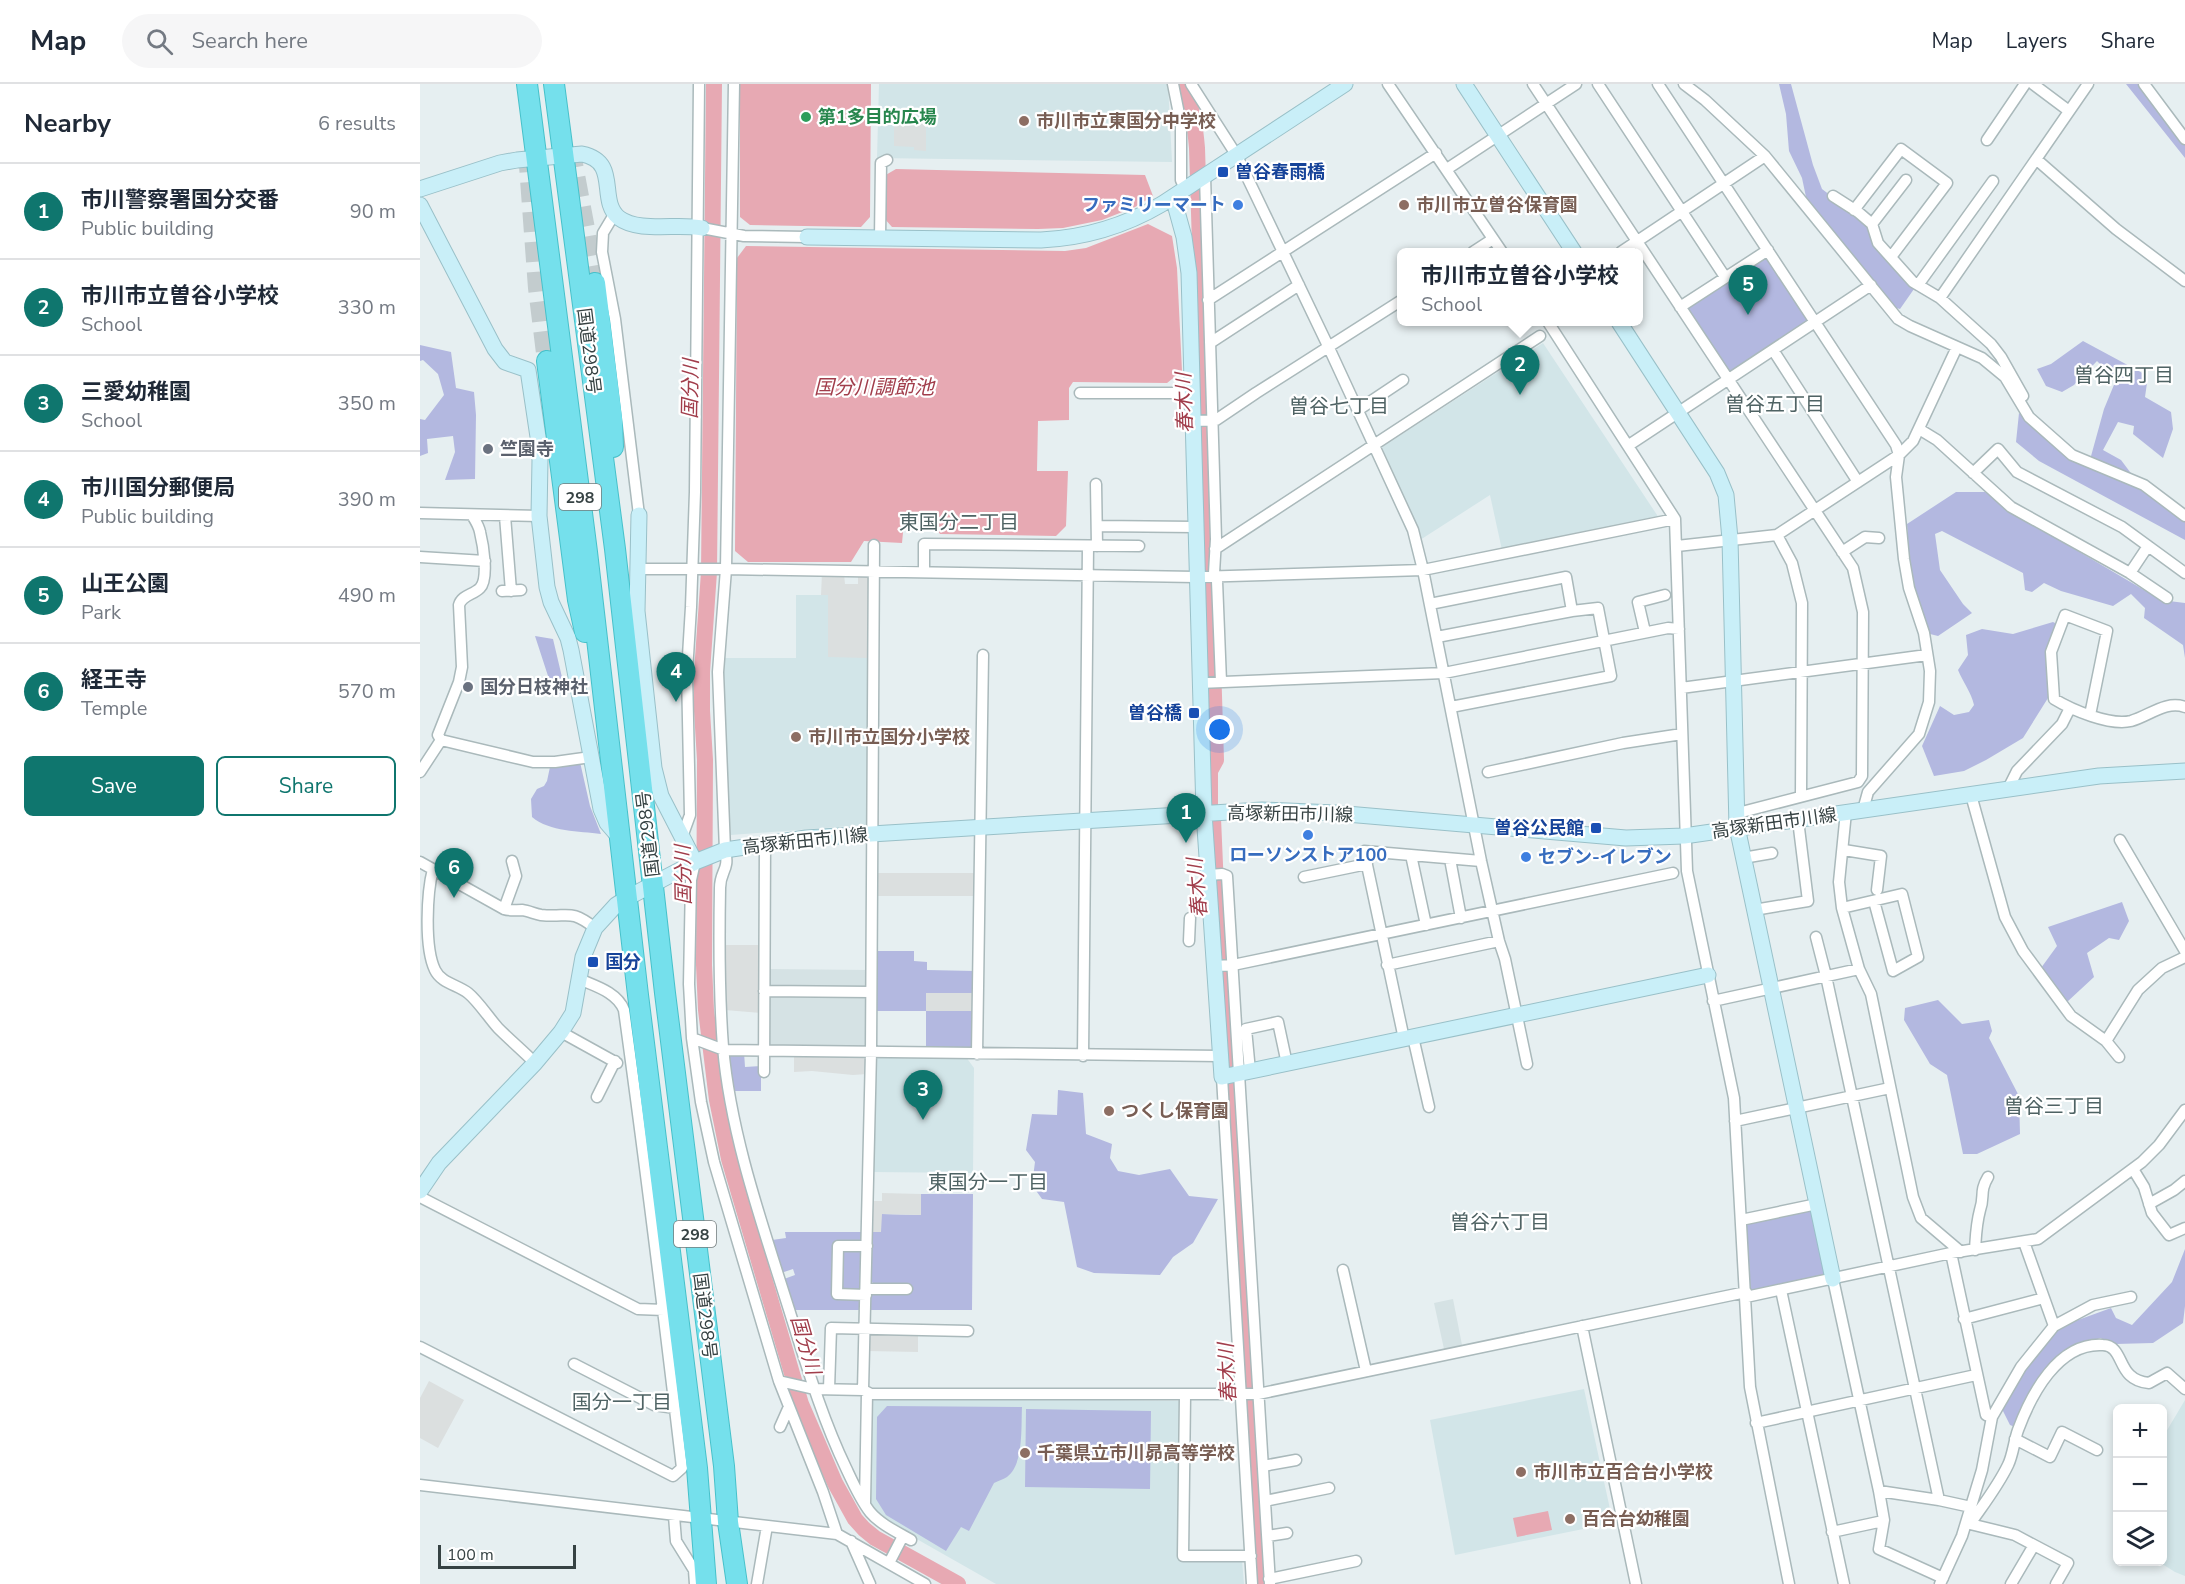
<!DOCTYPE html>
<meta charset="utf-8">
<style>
body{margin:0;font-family:"Nunito Sans","Noto Sans JP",sans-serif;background:#f6f6f7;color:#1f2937}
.controls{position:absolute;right:18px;bottom:18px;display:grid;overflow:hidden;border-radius:9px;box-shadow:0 3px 9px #0003}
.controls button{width:54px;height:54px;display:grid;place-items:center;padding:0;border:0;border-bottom:2px solid #e0e1e3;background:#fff;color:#1f2937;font:30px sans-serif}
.scale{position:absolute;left:18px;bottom:15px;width:138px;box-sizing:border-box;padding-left:6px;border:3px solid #364243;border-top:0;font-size:16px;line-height:21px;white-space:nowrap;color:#364243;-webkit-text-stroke:4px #fff;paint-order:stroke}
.you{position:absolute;left:800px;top:646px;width:21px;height:21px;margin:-15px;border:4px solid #fff;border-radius:50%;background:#1a73e8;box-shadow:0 0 0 9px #1a73e833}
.badge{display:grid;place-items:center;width:39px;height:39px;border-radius:50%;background:#0f766e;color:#fff;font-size:20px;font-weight:700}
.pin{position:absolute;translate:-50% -50px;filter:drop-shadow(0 2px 3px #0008)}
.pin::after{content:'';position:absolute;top:32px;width:21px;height:18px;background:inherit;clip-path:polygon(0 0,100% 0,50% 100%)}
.popup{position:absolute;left:977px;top:164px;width:246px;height:78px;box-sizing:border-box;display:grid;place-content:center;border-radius:9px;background:#fff;filter:drop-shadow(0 2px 4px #0005);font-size:20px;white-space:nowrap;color:#747a83}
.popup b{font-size:22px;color:#1f2937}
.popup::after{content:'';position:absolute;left:50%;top:100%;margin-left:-12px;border:12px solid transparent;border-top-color:#fff}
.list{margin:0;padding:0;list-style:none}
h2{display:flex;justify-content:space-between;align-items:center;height:78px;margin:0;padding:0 24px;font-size:26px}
h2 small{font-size:20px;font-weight:400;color:#747a83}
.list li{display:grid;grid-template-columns:39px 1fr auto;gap:18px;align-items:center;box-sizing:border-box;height:96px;padding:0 24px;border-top:2px solid #e0e1e3}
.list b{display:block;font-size:22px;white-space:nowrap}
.list p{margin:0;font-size:20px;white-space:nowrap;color:#747a83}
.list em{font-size:20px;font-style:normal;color:#747a83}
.actions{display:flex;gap:12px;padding:18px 24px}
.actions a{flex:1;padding:14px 0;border:2px solid #0f766e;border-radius:9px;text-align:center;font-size:21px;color:#0f766e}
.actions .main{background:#0f766e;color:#fff}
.icon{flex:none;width:33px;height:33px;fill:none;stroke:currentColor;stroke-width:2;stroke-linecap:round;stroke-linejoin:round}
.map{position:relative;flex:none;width:1765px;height:1500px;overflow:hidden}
header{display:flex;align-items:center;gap:36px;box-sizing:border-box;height:84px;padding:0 30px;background:#fff;border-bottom:2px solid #e0e1e3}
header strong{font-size:28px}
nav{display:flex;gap:33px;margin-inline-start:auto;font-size:21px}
.search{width:420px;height:54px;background:#f6f6f7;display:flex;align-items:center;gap:15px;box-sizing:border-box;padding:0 21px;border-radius:33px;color:#747a83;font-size:22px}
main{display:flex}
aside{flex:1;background:#fff}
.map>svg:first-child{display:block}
.residential{fill:#d5e2e4}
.education{fill:#d2e5e8}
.green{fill:#b3b8e0}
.parking{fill:#dbdfdf}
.water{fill:#e7a9b3}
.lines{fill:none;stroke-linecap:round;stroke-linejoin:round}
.river{stroke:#e7a9b3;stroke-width:16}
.highway-tunnel{stroke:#c3ccce;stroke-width:20;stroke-dasharray:20 10;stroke-linecap:butt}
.street-casing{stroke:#aab9bb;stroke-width:13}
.secondary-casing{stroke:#99c0c8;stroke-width:17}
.highway-casing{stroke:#47c1ca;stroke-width:22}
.street{stroke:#fff;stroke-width:10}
.secondary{stroke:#c9eff8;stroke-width:15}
.highway{stroke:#75e0ec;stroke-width:20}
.leisure-dot{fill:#2e9e5b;stroke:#fff;stroke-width:2}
.education-dot{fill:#8d6e63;stroke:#fff;stroke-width:2}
.transit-dot{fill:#1a4fb4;stroke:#fff;stroke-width:2}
.shop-dot{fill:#3f7fe0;stroke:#fff;stroke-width:2}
.worship-dot{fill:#6b7280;stroke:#fff;stroke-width:2}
.labels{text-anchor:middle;stroke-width:4.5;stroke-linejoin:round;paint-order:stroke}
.shield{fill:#fff;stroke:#727b7b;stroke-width:1.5}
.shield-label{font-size:16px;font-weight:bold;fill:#364243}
.leisure-label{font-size:18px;font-weight:bold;fill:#27864d;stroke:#fff;text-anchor:start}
.education-label{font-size:18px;font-weight:bold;fill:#785e54;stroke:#fff;text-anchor:start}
.transit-label{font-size:18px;font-weight:bold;fill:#164399;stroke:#fff;text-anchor:start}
.shop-label{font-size:18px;font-weight:bold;fill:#366cbe;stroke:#fff;text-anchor:end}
.street-label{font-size:18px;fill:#364243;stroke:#fff}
.worship-label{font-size:18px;font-weight:bold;fill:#5b616d;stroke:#fff;text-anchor:start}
.neighbourhood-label{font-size:20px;fill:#4f6364;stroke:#fff}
.water-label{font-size:20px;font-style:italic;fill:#a13d4b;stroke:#fff}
</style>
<header>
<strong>Map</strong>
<div class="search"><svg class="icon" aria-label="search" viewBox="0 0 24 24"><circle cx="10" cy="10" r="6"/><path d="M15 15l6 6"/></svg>Search here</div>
<nav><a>Map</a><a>Layers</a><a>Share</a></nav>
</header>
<main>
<aside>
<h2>Nearby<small>6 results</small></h2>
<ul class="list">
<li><span class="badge">1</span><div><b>市川警察署国分交番</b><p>Public building</p></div><em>90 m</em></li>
<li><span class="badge">2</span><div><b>市川市立曽谷小学校</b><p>School</p></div><em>330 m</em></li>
<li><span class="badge">3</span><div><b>三愛幼稚園</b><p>School</p></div><em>350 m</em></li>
<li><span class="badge">4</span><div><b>市川国分郵便局</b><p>Public building</p></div><em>390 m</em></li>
<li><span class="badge">5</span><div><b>山王公園</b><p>Park</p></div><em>490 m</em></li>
<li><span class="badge">6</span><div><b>経王寺</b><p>Temple</p></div><em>570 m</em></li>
</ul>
<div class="actions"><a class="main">Save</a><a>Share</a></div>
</aside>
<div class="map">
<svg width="1765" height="1500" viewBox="0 0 1765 1500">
<rect width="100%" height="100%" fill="#e6eff1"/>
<path class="residential" d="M347,885L449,886L448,966L346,964Z
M1033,1215L1042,1261L1024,1265L1014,1219Z"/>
<path class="education" d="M459,0H748L752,78L457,74Z
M1123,259L1239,434L1082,466L1070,411L1000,456L962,363Z
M376,511H408L448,574L447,739L445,741L311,751L308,747V689L303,588L304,574H376Z
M453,972L546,973L554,984L553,1089L452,1088Z
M1164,1305L1193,1439L1035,1471L1010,1336Z
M450,1313L762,1317L759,1476H822L824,1500H576L465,1437L448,1421Z
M1765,1316V1492L1755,1488L1739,1478H1742L1743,1353Z"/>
<path class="green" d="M1359,0H1371L1393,81L1402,105L1449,141L1458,164L1494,205L1480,225L1473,223L1386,113L1382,94L1369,67L1366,30Z
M1706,0H1720L1765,55V74Z
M1346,172L1389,237L1311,289L1268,224Z
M1663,257L1728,292L1725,313L1751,328L1753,345L1743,374L1713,350L1714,342L1698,338L1683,366L1701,376L1722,404L1765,437V456L1619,377L1596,358L1599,329L1641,365L1668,383L1684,325L1696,296L1677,277L1654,301L1642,308L1626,302L1617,285L1631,280Z
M0,261L31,268L36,304L54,308L56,331L55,395L25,396L35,368L33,352L7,355L8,369L0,372V335L5,336L24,311L18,290L3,276L0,277Z
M1536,408H1565L1605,436L1741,516L1765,519V574L1763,561L1724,534L1725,524L1711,510L1693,522L1641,507L1624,499L1612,508L1605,506L1603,489L1522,447L1515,450L1520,486L1543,520L1552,529L1518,552L1510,550L1491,495L1487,440Z
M1633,538L1637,540L1627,571L1628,614L1603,654L1566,676L1544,687L1514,692L1502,662L1520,622L1534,631L1549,628L1554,621C1551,608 1543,598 1538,586L1548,571L1546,551L1562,545L1593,550Z
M115,552L133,555L145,606L139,610L129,595Z
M160,678L170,722L181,750C159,747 130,748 112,733L111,715L117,705L124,702L127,697L130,683Z
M1702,818L1709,837L1699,856L1689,854L1667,869L1674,893L1647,918L1621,884L1637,862L1628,843Z
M454,867H494V877L507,878V886L555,887L554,909H506L554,927V965L506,966V927H454Z
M1518,916L1542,940L1569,936L1572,947L1569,954L1599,1012L1600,1050L1557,1070H1543L1527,991L1510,980L1484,936L1485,924Z
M311,968H324L325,983L341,982V1007H314L308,972Z
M638,1006L663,1009L666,1050L692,1060L690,1074L698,1087L719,1091L750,1085L769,1112L798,1115L773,1159L753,1173L740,1191L674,1189L657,1183L644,1118L622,1115L612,1101L615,1078L606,1066L612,1030L637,1031Z
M501,1110H553L552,1226H450V1212L454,1209L455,1201L450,1196L451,1148L461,1130L500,1131Z
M1397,1120L1413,1195L1326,1213L1321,1136Z
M365,1148H444L441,1158L414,1159L413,1213L438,1214L441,1216L440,1226H373L364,1195L375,1191L373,1185L361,1189L352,1156L366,1154Z
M425,1165H442L443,1202L439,1206H423L420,1203L421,1168Z
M1765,1165V1222L1763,1239L1733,1259L1696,1260L1680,1254L1644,1270L1595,1343L1590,1341L1582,1325L1585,1313L1630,1252L1647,1240L1691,1224L1696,1234L1712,1241L1752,1198Z
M467,1322L602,1323C601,1342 604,1381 587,1393C584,1395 578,1397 574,1399L549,1447L541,1443L526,1467L466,1431L456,1415L457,1333Z
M606,1325L731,1327L730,1405L605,1403Z"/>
<path class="parking" d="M483,33H506V67L494,66V63L474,62V42Z
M402,489L424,490L425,500H438V490L450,493L448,574L408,573V511H401Z
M455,789H555V812H454Z
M302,861H342L341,929L305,926Z
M506,909H554V927H506Z
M374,970H448L447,990L433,991L392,987L374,988Z
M462,1109L501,1110V1131L462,1130L461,1148H451V1117H462Z
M448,1247L498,1248V1268L447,1267Z
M9,1297L44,1316L18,1364L0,1354V1314Z"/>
<path class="water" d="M320,0H451L450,133L441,143L330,141L320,133Z
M476,85L725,91L733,112L715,123L682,136L643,144L618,145L472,143L464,134V92Z
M728,140L752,152L757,184L762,287L747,299L653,298L649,304V336L618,337L617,387H648L646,442L636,452L520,450L511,438H484L482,459L444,457L431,478H328L315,467L317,174L326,162L645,167L666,164Z
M1128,1427L1132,1446L1097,1453L1093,1434Z"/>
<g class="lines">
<path class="river" d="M294,0L289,488L282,588V627L285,676L284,881L286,926L297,1016L309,1075L381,1320L415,1399L435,1435L444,1445L455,1454L538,1500
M762,0C772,21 775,41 777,64L796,676L790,687V721L793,734L796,804L800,809L821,1147L840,1500"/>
<path class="highway-tunnel" d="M150,64L175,199
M108,68L118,204L127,277"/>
<defs>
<path id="street" d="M314,0L306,485L298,588L305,766C310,787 300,786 300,804C299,857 299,910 303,963C311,1055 345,1148 372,1235C388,1286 403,1336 426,1384C433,1399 440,1415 450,1428C460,1440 477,1448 491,1456
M753,0L761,40V96L765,105
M771,0L817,72L909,264L993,446L1003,486L1061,777L1079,857L1085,875L1107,980
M968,0L1082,168
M1113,0L1433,484L1443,528L1442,692L1438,698L1318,729
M1178,0L1305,193
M1238,0L1476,361L1479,371L1476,393L1484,475L1489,504L1504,549L1510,587L1509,618L1499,650L1448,708L1443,726
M1264,0L1285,16L1345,72L1478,235L1490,242L1562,274L1585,293L1609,333L1652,371L1724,401L1765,432
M1613,0L1649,27
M1724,0L1765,55
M1567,56L1605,0
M1616,75L1696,145L1765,197
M1027,85L1156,0
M785,92L796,455L794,489L797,497L801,598
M1413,112L1438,128L1452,140L1458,159L1493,198L1520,214L1571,260L1581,273L1603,312
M1434,126L1481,65L1527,99L1471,173
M195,129L183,149L182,168L195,235L219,431
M1452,140L1486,96
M282,144L324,152L387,153
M460,154L461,79L467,76
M1053,168L1073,155
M1201,168L1345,72
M1498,201L1573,97
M1520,214L1668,0
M788,216L1016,69
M1260,223L1348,166
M1128,238L1255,435L1267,787L1314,1014L1330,1303L1369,1500
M790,259L879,201
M1353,266L1438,398
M660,309H773
M938,326L983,296
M773,337L796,336L836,309L982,216
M1499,345L1517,356L1591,423L1710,489L1747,514
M1209,361L1451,201
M1553,389L1578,365L1597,388L1702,443L1765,489
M676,400L677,462
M0,429L119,432
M85,432L91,507
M677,442L775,443
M1357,451L1372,479L1382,519L1381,712
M1257,462L1357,451L1479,371L1493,357L1537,263
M795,465L1120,252
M1422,468L1445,453L1459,454
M0,473L65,477
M218,485H306L776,493L1003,486L1255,435
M504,488V460L719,462
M1710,489L1728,462
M82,507L101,506
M1010,520L1146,493L1152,527
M1225,548L1218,518L1245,511
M1017,553L1152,527L1178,524L1191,592L1031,623
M779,599L1024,589L1248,544L1259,545
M1261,604L1507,571
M1670,631L1687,547L1645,531L1631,568L1634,615C1652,626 1690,642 1711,637C1729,632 1746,616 1765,623
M21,656L18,651L39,598L42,583L39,521C42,511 53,511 60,504C69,495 63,460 60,448C59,442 55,436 52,431
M0,688L21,656L113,678H135L171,673
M1068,688L1203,659L1262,650
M1588,705L1597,687L1642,640L1650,624
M1551,711L1585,833L1603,867L1651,932L1686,957L1718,906L1742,884L1765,873
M1426,728L1419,798L1422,824L1439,885L1451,910L1493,1113L1501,1134L1541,1168
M262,753L270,731L267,588L271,523L275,408L279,0
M1700,756L1765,867
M1424,766L1461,772L1457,806
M991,771L1006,841
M1323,774L1352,769
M1030,775L1041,834
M0,778L84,825C90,827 95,826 102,826C109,827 115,830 121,831C149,834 149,824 175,844
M275,778L271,796L269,900L272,954L281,1018L294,1078L359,1297L403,1408L417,1450
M13,785C7,808 4,863 15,886C21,899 38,901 48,909C58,917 69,934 78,944C90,956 103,967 115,979
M788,791L802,790L807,792L850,1500
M884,793L947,780
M1422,824L1482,810L1498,873L1473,887L1454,817
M84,825L96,792L92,777
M1334,826L1388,817L1378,736
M1396,853L1406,892L1519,1416
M769,857L770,834
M967,881L1079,857
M795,882L813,881L1253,789
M344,907L451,908
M1293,917L1439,885
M141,948L197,979
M993,953L1009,1023
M272,954L304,966L800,972
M984,955L944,767L1061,777
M1686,957L1699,973
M557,970L563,571
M663,972L668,462
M830,987L826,945L858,938L867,980
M344,988L345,758
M802,993L832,1500
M177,1013L195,977
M1315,1037L1470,1004
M1713,1085L1724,1103L1732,1129L1749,1151L1765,1144
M0,1113L218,1225L244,1226
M1729,1120L1754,1106L1765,1097
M1321,1136L1397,1120
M1604,1158L1634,1242
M1555,1166C1556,1151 1556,1141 1560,1126C1565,1112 1559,1108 1568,1093
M1531,1169L1566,1331L1572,1333
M923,1186L946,1287
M1413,1195L1459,1407L1464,1436L1459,1465L1523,1494
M446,1205H487
M1361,1206L1424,1500
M446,1211L417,1210L418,1162H447
M1326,1213L1531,1169L1618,1155L1722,1078L1739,1061L1765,1026
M1544,1235L1624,1214
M1162,1242L1216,1500
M0,1263L253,1392L262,1384C244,1231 225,1078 204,926C197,908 175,902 159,895
M154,1280L234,1321L255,1324
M359,1297L394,1305L443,1306L451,1310H838L1326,1208
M409,1305L411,1244L548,1247
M443,1306L451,968L454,461
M765,1312L763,1472H831
M1336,1339L1556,1291
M360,1343L368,1325
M1595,1355L1630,1373L1642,1348L1677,1366
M843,1382L876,1376
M0,1401L417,1450L505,1500
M1459,1407L1519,1416L1551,1423
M845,1417L909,1404
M445,1419L447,1309
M254,1432L256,1457L274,1486L275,1500
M1546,1439L1595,1451L1648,1479L1636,1500
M1550,1440C1563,1421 1578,1402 1588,1381C1593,1371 1594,1357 1598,1346C1611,1311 1638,1258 1683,1261C1706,1262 1695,1296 1729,1299L1747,1289L1765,1305
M1412,1448L1463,1437
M848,1452L867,1449
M431,1457L450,1500
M469,1479L483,1452
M849,1495L936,1477
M337,1500L347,1442
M1520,1500L1542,1452L1562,1386L1572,1333L1601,1283L1634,1242L1673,1221L1711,1213
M1591,1500L1614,1461"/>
<path id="secondary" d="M1044,0L1154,168
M0,105L80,79L97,76L162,70C201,78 177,116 199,134C219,149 258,139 282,144
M753,113L764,153L769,189L784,729L802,993L1288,891
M0,121L75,265L85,278L108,286L118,353L120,376L119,432L127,503L131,518L148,554L151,566L181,725L187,739L200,754
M387,153L621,156C665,154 703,143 742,120L925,0
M1199,238L1297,389L1306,411L1310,455L1317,743L1413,1195
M219,431L217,527L234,684L241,712L275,778
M0,1107L19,1079L115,979L141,948L153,929L163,873L175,844L196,821L207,814L275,778L305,766L386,754L842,726L915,729L1206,754L1264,752L1679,692L1765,687"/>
<path id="highway" d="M107,0L167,468L218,911L277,1384L286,1500
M134,0L195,465L245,909L304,1382L308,1438L317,1500
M175,199L192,335L193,363
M127,277L158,516L165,548"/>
</defs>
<use href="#street" class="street-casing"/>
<use href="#secondary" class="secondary-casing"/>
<use href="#highway" class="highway-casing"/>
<use href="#street" class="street"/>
<use href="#secondary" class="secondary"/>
<use href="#highway" class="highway"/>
</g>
<circle class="leisure-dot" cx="386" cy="33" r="6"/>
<g class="education-dot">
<circle cx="604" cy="37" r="6"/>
<circle cx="984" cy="121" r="6"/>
<circle cx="376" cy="653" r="6"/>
<circle cx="689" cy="1027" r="6"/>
<circle cx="605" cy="1369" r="6"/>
<circle cx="1101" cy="1388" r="6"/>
<circle cx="1150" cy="1435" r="6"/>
</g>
<g class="transit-dot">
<rect x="797" y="82" width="12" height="12" rx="3"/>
<rect x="768" y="623" width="12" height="12" rx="3"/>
<rect x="1170" y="738" width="12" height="12" rx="3"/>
<rect x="167" y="872" width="12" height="12" rx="3"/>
</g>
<g class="shop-dot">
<circle cx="818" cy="121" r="6"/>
<circle cx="888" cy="751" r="6"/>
<circle cx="1106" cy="773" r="6"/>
</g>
<g class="worship-dot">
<circle cx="68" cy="365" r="6"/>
<circle cx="48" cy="603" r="6"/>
</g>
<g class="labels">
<g class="shield">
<rect x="139" y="400" width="42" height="26" rx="4.5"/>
<rect x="254" y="1137" width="42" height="26" rx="4.5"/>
</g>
<g class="shield-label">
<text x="160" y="419">298</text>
<text x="275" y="1156">298</text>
</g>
<g class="leisure-label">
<text x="398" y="39">第1多目的広場</text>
</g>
<g class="education-label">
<text x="616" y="43">市川市立東国分中学校</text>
<text x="996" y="127">市川市立曽谷保育園</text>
<text x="388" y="659">市川市立国分小学校</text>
<text x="701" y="1033">つくし保育園</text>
<text x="617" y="1375">千葉県立市川昴高等学校</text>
<text x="1113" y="1394">市川市立百合台小学校</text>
<text x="1162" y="1441">百合台幼稚園</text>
</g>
<g class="transit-label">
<text x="815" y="94">曽谷春雨橋</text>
<text x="762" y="635" text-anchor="end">曽谷橋</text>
<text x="1164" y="750" text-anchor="end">曽谷公民館</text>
<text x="185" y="884">国分</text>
</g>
<g class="shop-label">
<text x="806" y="127">ファミリーマート</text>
<text x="888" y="777" text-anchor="middle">ローソンストア100</text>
<text x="1118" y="779" text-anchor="start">セブン-イレブン</text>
</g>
<g class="street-label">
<text transform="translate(169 267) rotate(83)" y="6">国道298号</text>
<text transform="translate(870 730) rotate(1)" y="6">高塚新田市川線</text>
<text transform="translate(1354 739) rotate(-8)" y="6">高塚新田市川線</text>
<text transform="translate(228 750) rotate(-97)" y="6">国道298号</text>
<text transform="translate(385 757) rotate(-6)" y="6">高塚新田市川線</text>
<text transform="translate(285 1232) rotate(83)" y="6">国道298号</text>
</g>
<g class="worship-label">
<text x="80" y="371">竺園寺</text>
<text x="60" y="609">国分日枝神社</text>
</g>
<g class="neighbourhood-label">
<text x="1704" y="298">曽谷四丁目</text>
<text x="1355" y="327">曽谷五丁目</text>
<text x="919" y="329">曽谷七丁目</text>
<text x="539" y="445">東国分二丁目</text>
<text x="1634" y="1029">曽谷三丁目</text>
<text x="568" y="1105">東国分一丁目</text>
<text x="1080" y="1145">曽谷六丁目</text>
<text x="202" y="1325">国分一丁目</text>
</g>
<g class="water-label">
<text x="454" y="310">国分川調節池</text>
<text transform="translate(270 305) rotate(-89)" y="7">国分川</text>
<text transform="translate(764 319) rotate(-92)" y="7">春木川</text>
<text transform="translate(263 791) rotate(-91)" y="7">国分川</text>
<text transform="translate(777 804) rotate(-95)" y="7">春木川</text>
<text transform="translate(386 1261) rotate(74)" y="7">国分川</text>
<text transform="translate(807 1289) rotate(-93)" y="7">春木川</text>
</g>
</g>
</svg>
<div class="controls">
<button>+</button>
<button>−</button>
<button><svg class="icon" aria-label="layers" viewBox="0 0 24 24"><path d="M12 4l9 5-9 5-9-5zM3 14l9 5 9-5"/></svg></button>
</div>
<div class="scale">100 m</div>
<div class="you"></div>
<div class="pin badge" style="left:766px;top:759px">1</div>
<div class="pin badge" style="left:1100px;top:311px">2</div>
<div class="popup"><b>市川市立曽谷小学校</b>School</div>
<div class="pin badge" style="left:503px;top:1036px">3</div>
<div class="pin badge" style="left:256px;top:618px">4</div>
<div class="pin badge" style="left:1328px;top:231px">5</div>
<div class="pin badge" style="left:34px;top:814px">6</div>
</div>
</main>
